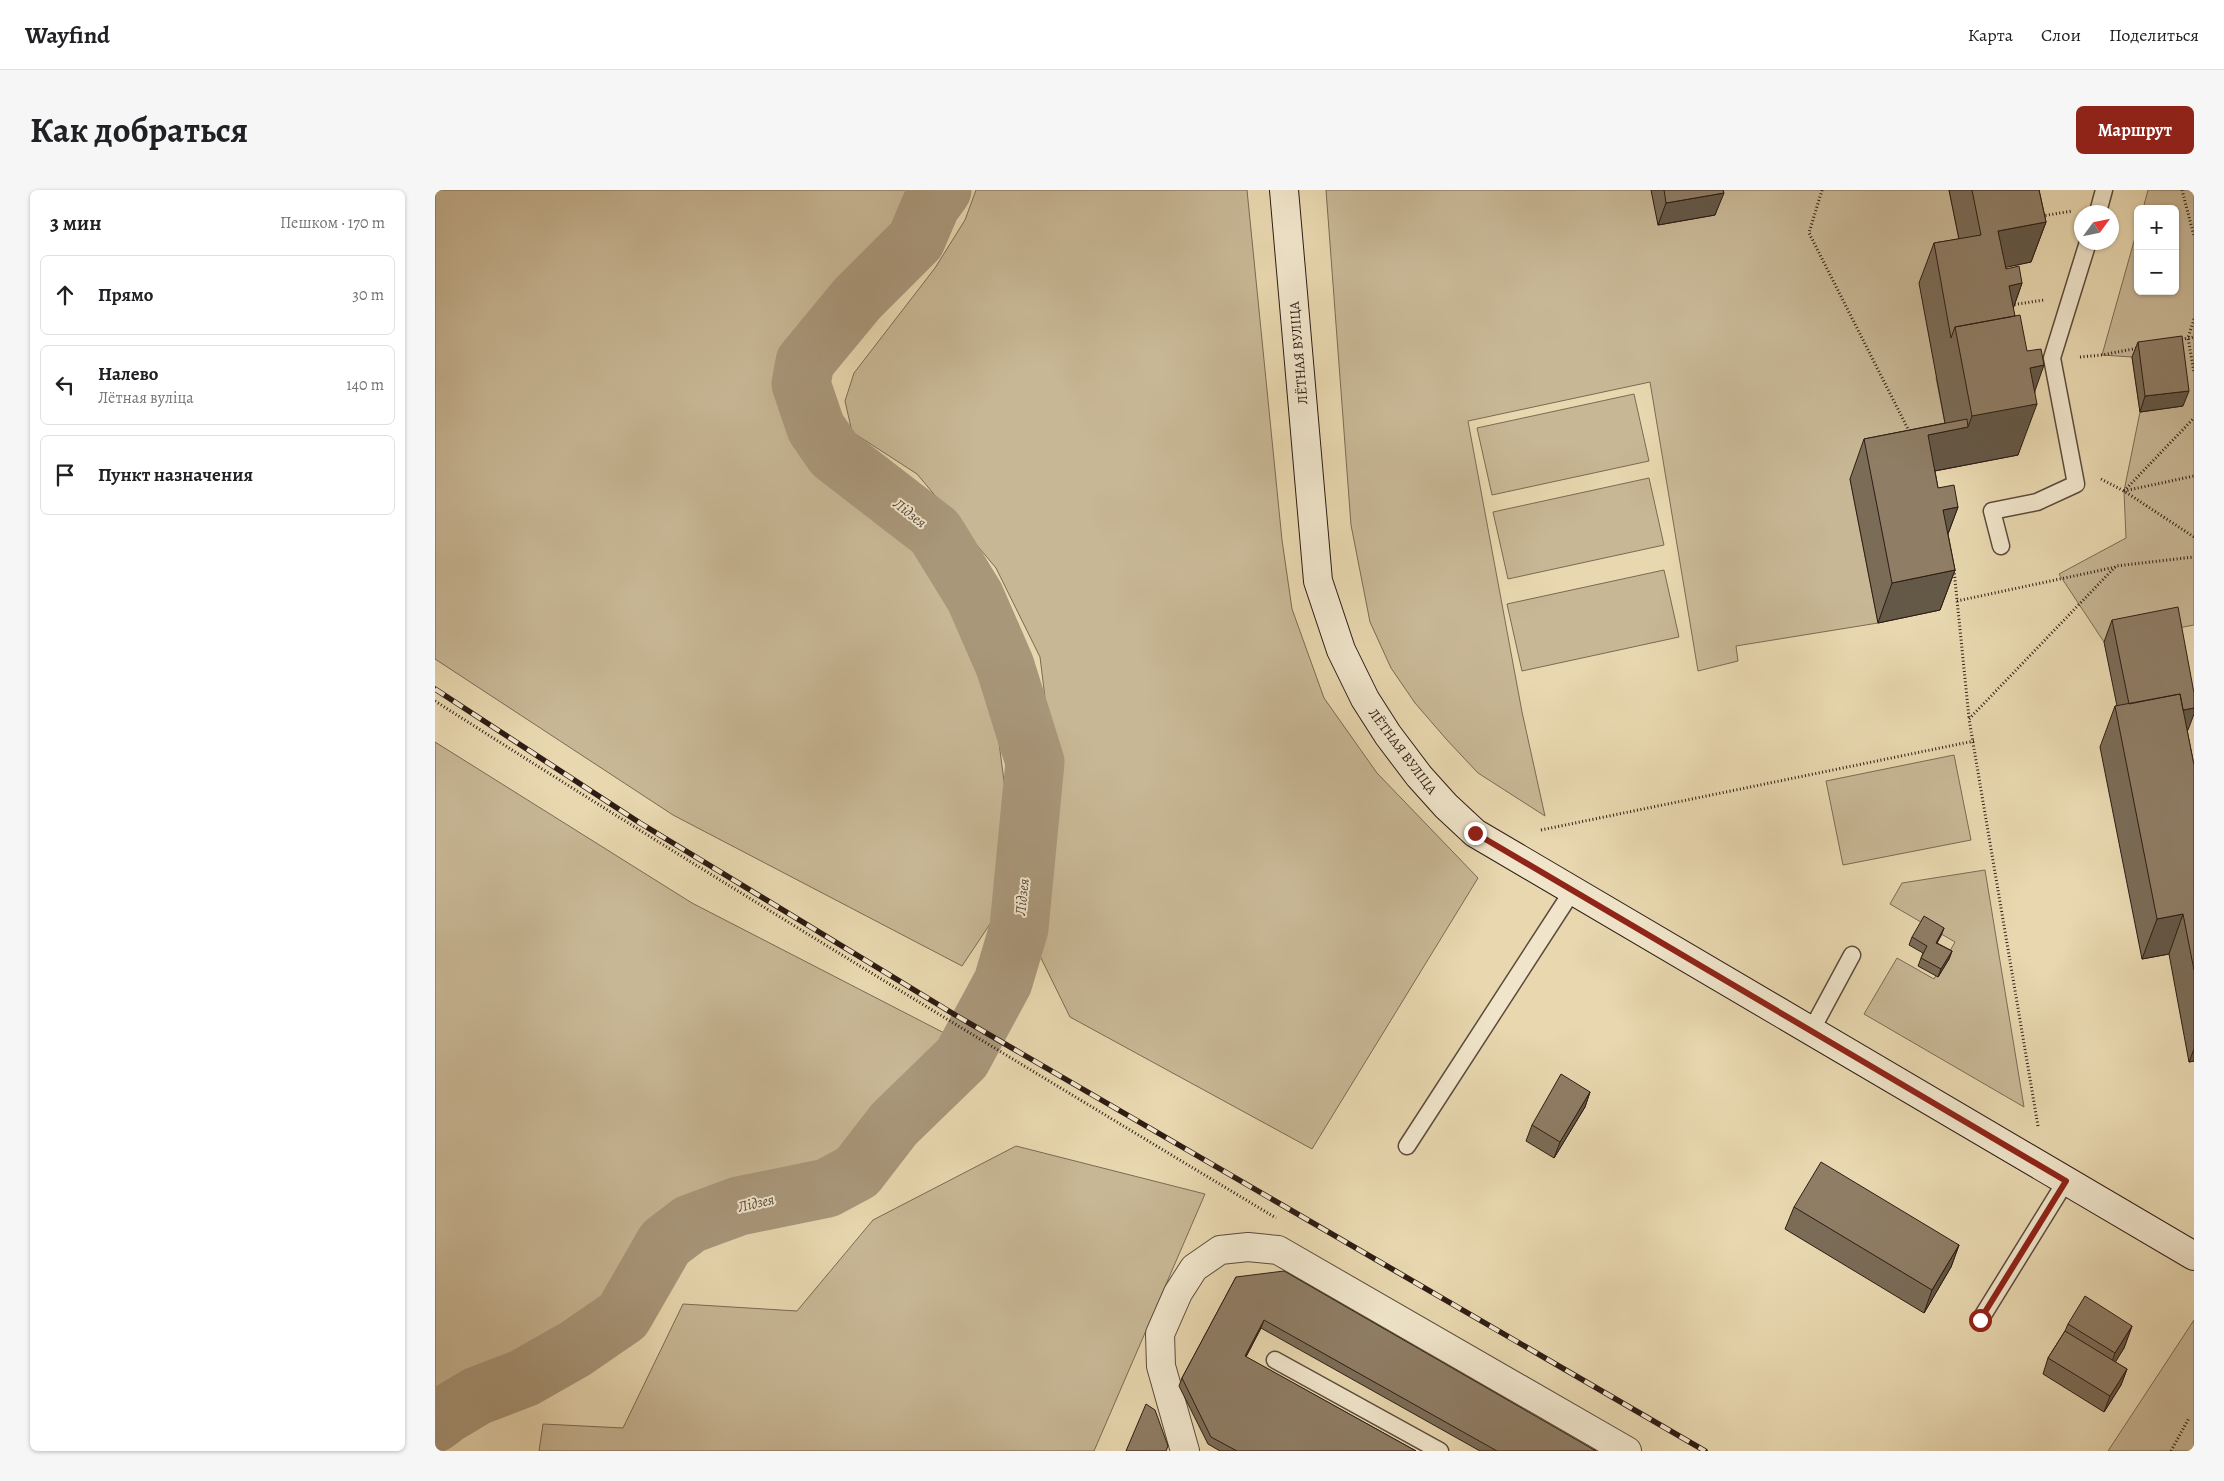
<!DOCTYPE html>
<html lang="ru">
<meta charset="utf-8">
<style>
body{margin:0;font-family:Alegreya,serif;background:#f6f6f6;color:#202124}
.controls{position:absolute;right:15px;top:15px;display:grid;overflow:hidden;border-radius:8px;box-shadow:0 1px 4px #0004}
.controls button{width:45px;height:45px;display:grid;place-items:center;padding:0;border:0;border-bottom:1px solid #e0e0e0;background:#fff;color:#202124;font:25px sans-serif}
.compass{position:absolute;left:1639px;top:15px;width:45px;height:45px;border-radius:50%;background:#fff;box-shadow:0 1px 4px #0004;rotate:57deg}
.stop{position:absolute;width:15px;height:15px;margin:-11px;border:4px solid #8f2418;border-radius:50%;background:#fff}
.stop.end{background:#8f2418;border-color:#fff;box-shadow:0 1px 5px #0008}
.list{margin:0;padding:0;list-style:none}
h2{display:flex;justify-content:space-between;align-items:center;height:65px;margin:0;padding:0 20px;font-size:21px}
h2 small{font-size:16px;font-weight:400;color:#757577}
.list li{display:grid;grid-template-columns:32px 1fr auto;gap:15px;align-items:center;box-sizing:border-box;height:80px;margin:0 10px 10px;padding:0 10px;border:1px solid #e0e0e0;border-radius:8px}
.list b{display:block;font-size:19px;white-space:nowrap}
.list p{margin:0;font-size:16px;white-space:nowrap;color:#757577}
.list em{font-size:16px;font-style:normal;color:#757577}
.icon{flex:none;width:28px;height:28px;fill:none;stroke:currentColor;stroke-width:2;stroke-linecap:round;stroke-linejoin:round}
.map{position:relative;flex:none;width:1759px;height:1261px;overflow:hidden;border-radius:8px}
header{display:flex;align-items:center;gap:30px;box-sizing:border-box;height:70px;padding:0 25px;background:#fff;border-bottom:1px solid #e0e0e0}
header strong{font-size:24px}
nav{display:flex;gap:28px;margin-inline-start:auto;font-size:18px}
.intro{display:flex;align-items:center;justify-content:space-between;box-sizing:border-box;height:120px;padding:0 30px}
h1{margin:0;font-size:35px}
.button{padding:12px 22px;border-radius:8px;background:#8f2418;color:#fff;font-size:18px;font-weight:700}
main{display:flex;gap:30px;padding:0 30px}
aside{flex:1;background:#fff;border-radius:8px;box-shadow:0 1px 4px #0004}
.map>svg:first-child{display:block}
.green{fill:#c8b795;stroke:#7b6a54}
.lines{fill:none;stroke-linecap:round;stroke-linejoin:round}
.river{stroke:#a9977a;stroke-width:59}
.lane-casing{stroke:#5c4b3b;stroke-width:19}
.street-casing{stroke:#5c4b3b;stroke-width:30}
.secondary-casing{stroke:#2e1c14;stroke-width:30}
.path{stroke:#2e1c14;stroke-width:3;stroke-dasharray:1 2.5;stroke-linecap:butt}
.lane{stroke:#f0e5cb;stroke-width:16}
.street{stroke:#f0e5cb;stroke-width:28}
.secondary{stroke:#f0e5cb;stroke-width:28}
.rail-casing{stroke:#2e1c14;stroke-width:5.5}
.rail{stroke:#f0e5cb;stroke-width:4;stroke-dasharray:11;stroke-linecap:butt}
.wall{fill:#7b6c57;stroke:#2e1c14}
.shaded-wall{fill:#645847;stroke:#2e1c14}
.building{fill:#8f7d65;stroke:#2e1c14}
.route{stroke:#8f2418;stroke-width:6}
.labels{text-anchor:middle;stroke-width:4;stroke-linejoin:round;paint-order:stroke}
.street-label{font-size:14px;fill:#2e1c14;stroke:#f0e5cb}
.water-label{font-size:15px;font-style:italic;fill:#594738;stroke:#f0e5cb}
</style>
<header>
<strong>Wayfind</strong>
<nav><a>Карта</a><a>Слои</a><a>Поделиться</a></nav>
</header>
<div class="intro"><h1>Как добраться</h1><a class="button">Маршрут</a></div>
<main>
<aside>
<h2>3 мин<small>Пешком · 170 m</small></h2>
<ul class="list">
<li><svg class="icon" aria-label="ahead" viewBox="0 0 24 24"><path d="M12 20V5M6 11l6-6 6 6"/></svg><div><b>Прямо</b></div><em>30 m</em></li>
<li><svg class="icon" aria-label="left" viewBox="0 0 24 24"><path d="M17 20v-9H6M10 6l-5 5 5 5"/></svg><div><b>Налево</b><p>Лётная вуліца</p></div><em>140 m</em></li>
<li><svg class="icon" aria-label="arrive" viewBox="0 0 24 24"><path d="M6 21V4h12l-3 4 3 4H6"/></svg><div><b>Пункт назначения</b></div></li>
</ul>
</aside>
<div class="map">
<svg width="1759" height="1261" viewBox="0 0 1759 1261">
<rect width="100%" height="100%" fill="#e8d7af"/>
<filter id="stains"><feTurbulence type="fractalNoise" baseFrequency=".004" numOctaves="4"/><feColorMatrix values="0 0 0 0 .2 0 0 0 0 .09 0 0 0 0 .02 0 0 0 .5 -.17"/></filter>
<radialGradient id="worn" r=".72"><stop offset=".6" stop-color="#630" stop-opacity="0"/><stop offset="1" stop-color="#630" stop-opacity=".3"/></radialGradient>
<path class="green" d="M0,0H495L492,8L412,97L357,180L379,271L413,311L453,334L521,405L555,483L570,599L561,725L527,776L238,625L0,469Z
M541,0H812L847,350L857,419L889,508L942,583L1043,688L877,959L635,827L603,762L620,589L605,467L561,378L482,284L417,242L410,211L419,183L500,78L530,30Z
M891,0H1514L1531,85L1501,188L1517,269L1415,289L1443,433L1301,456L1303,471L1263,481L1215,192L1033,231L1087,522L1110,626L1043,583L1012,550L980,513L956,478L935,432L916,335Z
M1713,0H1759V435L1669,452L1624,384L1691,348L1689,301L1705,222L1697,167L1667,165L1703,37V101H1740V19H1708Z
M1199,204L1214,271L1057,305L1042,238Z
M1214,288L1229,355L1073,389L1058,322Z
M1229,380L1244,447L1087,481L1072,414Z
M0,552L257,713L517,847L415,974L312,1003L248,1039L192,1115L121,1169L22,1208L0,1223Z
M1519,565L1536,650L1408,675L1391,591Z
M1550,680L1589,917L1429,824L1462,768L1499,789L1520,752L1455,714L1467,693Z
M581,956L770,1004L659,1261H104L108,1234L188,1238L248,1114L362,1121L438,1030Z
M1759,1130V1261H1673Z"/>
<g class="lines">
<path class="river" d="M0,1233L12,1224L42,1206L89,1188L140,1159L188,1126L230,1053L255,1034L304,1016L392,998L422,982L459,934L527,868L568,792L584,738L600,572L570,476L540,407L500,342L399,264L381,238L366,194L370,172L422,109L481,50L496,15L507,0"/>
<defs>
<path id="lane" d="M1663,22L1669,0
M1566,356L1557,321L1602,312L1641,294L1617,168L1653,52
M1376,841L1417,765
M972,956L1138,700
M1545,1130L1631,991
M840,1170L1005,1261"/>
<path id="street" d="M750,1261L726,1176L725,1144L743,1103L759,1078L785,1060L813,1057L843,1060L1192,1261"/>
<path id="secondary" d="M849,0L883,391L906,460L930,509L953,545L984,586L1011,616L1040,643L1759,1066"/>
</defs>
<use href="#lane" class="lane-casing"/>
<use href="#street" class="street-casing"/>
<use href="#secondary" class="secondary-casing"/>
<path class="path" d="M1387,0L1374,43L1475,243
M1747,0L1759,46
M1607,26L1637,21
M1576,115L1609,110
M1759,129L1753,148L1759,182
M1743,150L1759,147
M1645,167L1667,165L1703,158
M1666,289L1689,301L1759,347
M1689,301L1759,228
M1689,301L1759,286
M1519,380L1534,528
M1522,411L1681,377
M0,511C277,688 559,858 841,1028
M1106,640L1539,551
M1603,936L1534,529L1681,376L1759,367
M1736,1261L1754,1228"/>
<use href="#lane" class="lane"/>
<use href="#street" class="street"/>
<use href="#secondary" class="secondary"/>
<defs>
<path id="rail" d="M0,499L205,633L522,826L1270,1261"/>
</defs>
<use href="#rail" class="rail-casing"/>
<use href="#rail" class="rail"/>
</g>
<path class="wall" d="M1216,0H1288L1280,25L1223,35Z
M1514,0H1604L1611,32L1596,72L1570,77L1571,79L1587,93L1578,119L1600,202L1583,265L1500,281L1503,298L1523,317L1513,344L1520,380L1505,420L1443,433L1415,289L1429,249L1510,233L1484,93L1499,53L1524,49Z
M1703,152L1748,216L1705,222L1697,167Z
M1677,430L1753,540H1752L1759,575V871L1754,872L1734,764L1707,769L1665,557L1680,516H1682L1669,452Z
M1509,738L1502,753L1517,761L1514,769L1503,787L1483,776L1488,763L1474,755L1477,747Z
M1155,902L1150,917L1119,968L1091,951L1097,935Z
M1359,1017L1524,1055L1516,1077L1489,1123L1350,1039Z
M801,1087L1161,1261H1045L826,1138L811,1167L981,1261H785L773,1254L744,1196L747,1188Z
M1633,1134L1697,1136L1689,1158L1680,1172L1692,1179L1686,1195L1669,1222L1608,1184L1613,1168L1630,1141Z"/>
<path class="shaded-wall" d="M1289,3L1280,25L1223,35L1231,13Z
M1611,32L1596,72L1549,82L1563,41Z
M1587,93L1573,133L1574,96Z
M1609,175L1595,215L1602,214L1583,265L1478,285L1493,245L1533,237L1537,226L1595,178Z
M1754,201L1748,216L1705,222L1710,206Z
M1523,317L1508,357V320Z
M1520,380L1505,420L1443,433L1457,393Z
M1759,518V524L1753,540L1689,552L1697,530Z
M1748,724L1734,764L1707,769L1722,729Z
M1509,738L1506,746L1498,760L1501,753Z
M1517,761L1514,769L1503,787L1506,779Z
M1759,859V871L1754,872Z
M1155,902L1150,917L1119,968L1125,952Z
M1524,1055L1516,1077L1489,1123L1497,1100Z
M829,1130L826,1138L807,1174L810,1166Z
M1697,1136L1689,1158L1672,1186L1680,1163Z
M1692,1179L1686,1195L1669,1222L1675,1206Z"/>
<path class="building" d="M1229,0H1288L1289,3L1231,13Z
M1537,0H1604L1611,32L1563,41L1571,79L1584,76L1587,93L1574,96L1580,126L1520,137L1516,148L1499,53L1546,45Z
M1585,125L1592,161L1606,159L1609,175L1595,178L1602,214L1537,226L1520,137Z
M1747,146L1754,201L1710,206L1703,152Z
M1532,229L1533,237L1493,245L1503,298L1519,295L1523,317L1508,320L1520,380L1457,393L1429,249Z
M1743,417L1759,503V518L1748,520L1745,504L1694,514L1677,430Z
M1745,504L1759,575V780L1748,724L1722,729L1680,516Z
M1489,726L1509,738L1501,753L1517,761L1506,779L1486,768L1492,756L1477,747Z
M1126,884L1155,902L1125,952L1097,935Z
M1386,972L1524,1055L1497,1100L1359,1017Z
M849,1081L1161,1261H1062L829,1130L810,1166L981,1261H802L776,1247L747,1188L801,1087Z
M1650,1106L1697,1136L1680,1163L1633,1134Z
M1630,1141L1692,1179L1675,1206L1613,1168Z
M711,1214L720,1220L733,1256L731,1261H691Z"/>
<g class="lines">
<path class="route" d="M1040,643L1631,991L1545,1130"/>
</g>
<g class="labels">
<g class="street-label">
<text transform="translate(863 163) rotate(-95)" y="5">ЛЁТНАЯ ВУЛІЦА</text>
<text transform="translate(968 561) rotate(53)" y="5">ЛЁТНАЯ ВУЛІЦА</text>
</g>
<g class="water-label">
<text transform="translate(475 323) rotate(38)" y="5">Лідзея</text>
<text transform="translate(587 707) rotate(-84)" y="5">Лідзея</text>
<text transform="translate(321 1013) rotate(-13)" y="5">Лідзея</text>
</g>
</g>
<rect width="100%" height="100%" filter="url(#stains)"/>
<rect width="100%" height="100%" fill="url(#worn)"/>
</svg>
<div class="controls">
<button>+</button>
<button>−</button>
</div>
<svg class="compass" viewBox="-18 -18 36 36"><path d="M0-13l5 13h-10z" fill="#e53935"/><path d="M0 13l5-13h-10z" fill="#757577"/></svg>
<div class="stop" style="left:1545px;top:1130px"></div>
<div class="stop end" style="left:1040px;top:643px"></div>
</div>
</main>
